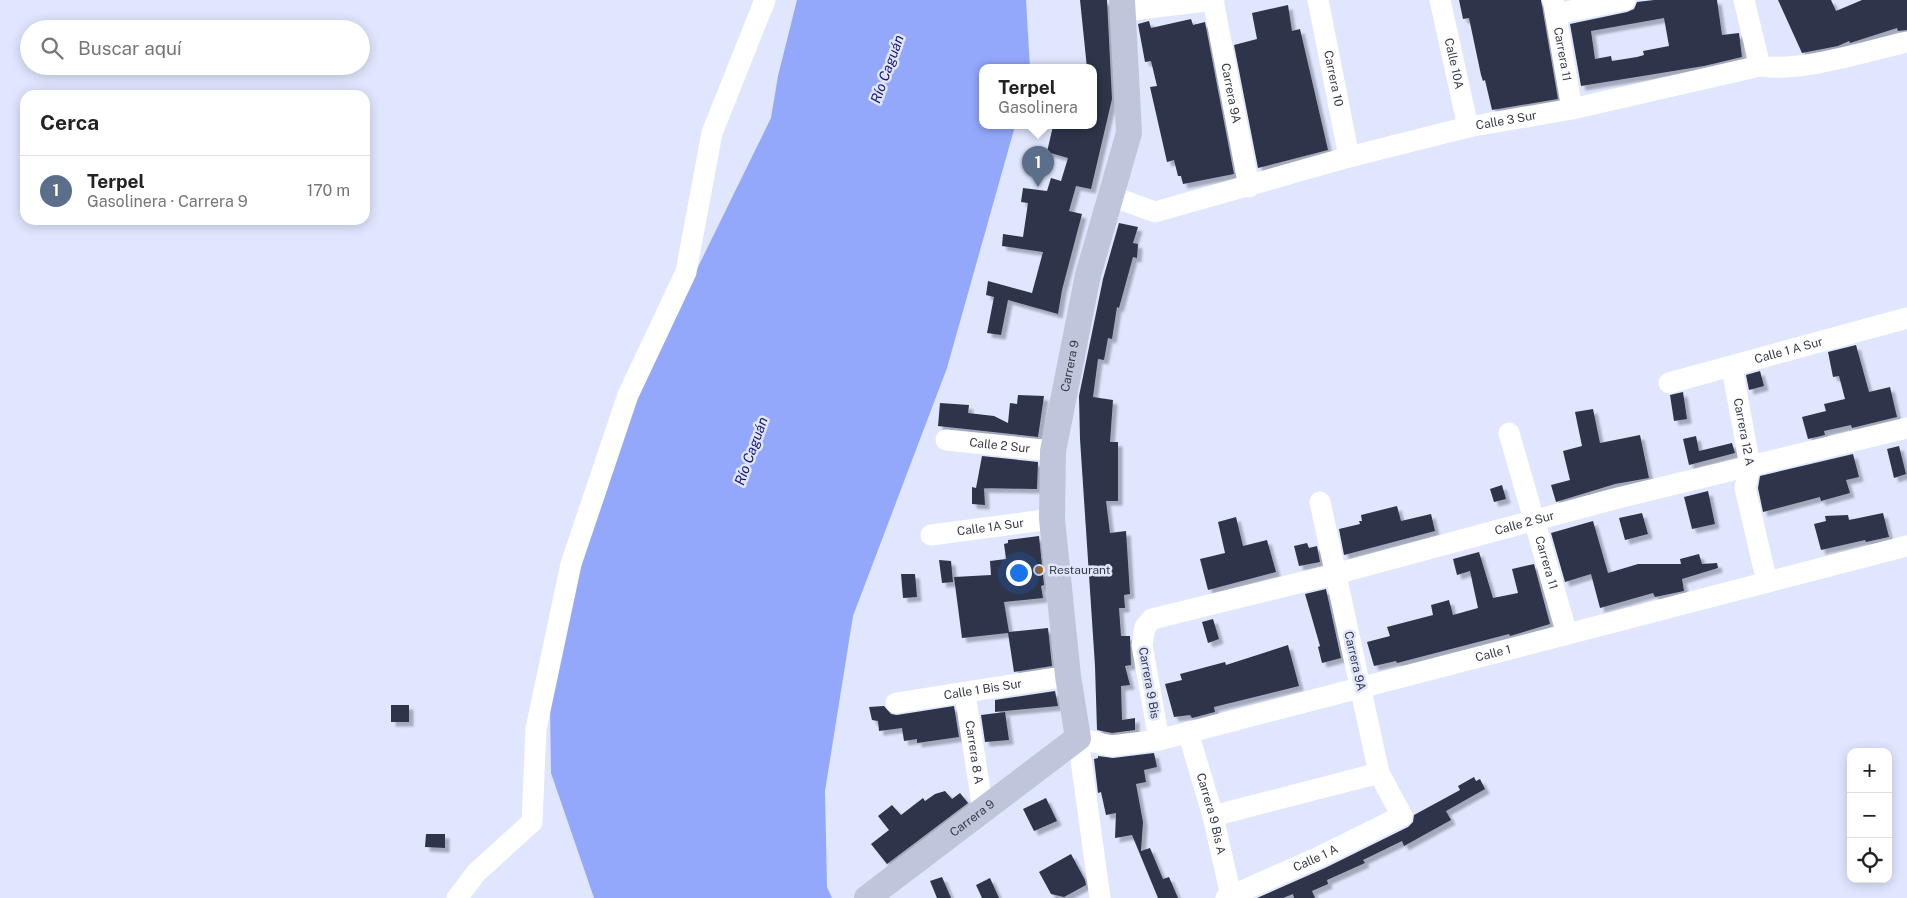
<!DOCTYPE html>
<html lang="es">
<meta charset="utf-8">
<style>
body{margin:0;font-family:"Public Sans",sans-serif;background:#f2f2f2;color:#222}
.controls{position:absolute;right:15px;bottom:15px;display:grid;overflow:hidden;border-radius:10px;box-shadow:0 2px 12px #0003}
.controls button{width:45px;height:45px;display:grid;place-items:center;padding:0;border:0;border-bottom:1px solid #e0e0e0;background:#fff;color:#222;font:25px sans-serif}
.you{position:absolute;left:1018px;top:572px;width:18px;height:18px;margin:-12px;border:4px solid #fff;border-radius:50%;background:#1a73e8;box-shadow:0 0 0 8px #1a73e833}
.badge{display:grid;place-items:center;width:32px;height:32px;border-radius:50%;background:#111827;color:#fff;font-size:16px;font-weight:700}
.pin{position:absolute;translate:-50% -41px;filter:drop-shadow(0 1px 2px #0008)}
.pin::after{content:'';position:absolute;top:26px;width:18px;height:15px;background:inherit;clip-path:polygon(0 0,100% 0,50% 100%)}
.popup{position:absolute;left:979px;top:64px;width:118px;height:65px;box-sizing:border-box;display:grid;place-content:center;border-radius:10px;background:#fff;filter:drop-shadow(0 1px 4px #0005);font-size:16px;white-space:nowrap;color:#767676}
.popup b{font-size:19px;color:#222}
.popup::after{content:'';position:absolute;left:50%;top:100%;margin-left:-10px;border:10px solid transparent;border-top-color:#fff}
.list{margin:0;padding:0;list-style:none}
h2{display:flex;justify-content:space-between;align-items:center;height:65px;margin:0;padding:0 20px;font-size:21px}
h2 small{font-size:16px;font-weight:400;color:#767676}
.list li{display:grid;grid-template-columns:32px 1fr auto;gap:15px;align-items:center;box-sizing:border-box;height:70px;padding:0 20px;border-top:1px solid #e0e0e0}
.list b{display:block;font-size:19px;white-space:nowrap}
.list p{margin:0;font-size:16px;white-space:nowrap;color:#767676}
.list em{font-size:16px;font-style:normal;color:#767676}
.icon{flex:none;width:28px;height:28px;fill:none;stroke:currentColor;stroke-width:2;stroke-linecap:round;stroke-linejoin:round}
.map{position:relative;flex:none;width:1907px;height:898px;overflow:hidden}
.search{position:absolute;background:#fff;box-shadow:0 2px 12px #0003;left:20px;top:20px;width:350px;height:55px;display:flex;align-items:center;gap:12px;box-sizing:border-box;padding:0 18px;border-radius:28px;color:#767676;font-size:19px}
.panel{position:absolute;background:#fff;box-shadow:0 2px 12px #0003;left:20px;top:90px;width:350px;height:135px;border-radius:15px}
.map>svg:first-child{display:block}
.water{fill:#94a8fb}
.building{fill:#2e344b;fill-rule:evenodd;filter:url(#shadow)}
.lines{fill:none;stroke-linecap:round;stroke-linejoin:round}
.minor{stroke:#fff;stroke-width:21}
.major{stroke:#bfc6dc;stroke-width:26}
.poi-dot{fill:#a06326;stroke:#dfe6fe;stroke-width:2}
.labels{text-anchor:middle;stroke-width:5;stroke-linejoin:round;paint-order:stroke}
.street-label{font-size:12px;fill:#373b46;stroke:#dfe6fe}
.poi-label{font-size:12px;fill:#373b46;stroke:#dfe6fe;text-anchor:start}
.water-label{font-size:14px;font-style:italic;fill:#171472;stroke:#dfe6fe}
</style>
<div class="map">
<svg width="1907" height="898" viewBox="0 0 1907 898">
<defs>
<filter id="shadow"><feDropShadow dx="4.5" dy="4.5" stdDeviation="1" flood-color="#0004"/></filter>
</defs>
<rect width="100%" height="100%" fill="#dfe6fe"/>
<path class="water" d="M797,0H1026L1030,68H983V126H1015L947,368L853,616L825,791L827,887L832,898H594L551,773L550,704L576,571L648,369L771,118L778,76Z"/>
<path class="building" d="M1080,0H1107L1112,99L1091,189L1076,186L1069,211L1082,214L1062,290L1058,314L1008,300L1001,335L987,333L994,297L986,295L988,281L1032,293L1043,252L1002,246L1003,234L1023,237L1028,203L1021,202L1023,188L1047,191L1051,178L1061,181L1068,158L1047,152L1053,126H1093V68H1087Z
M1459,0H1541L1558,99L1492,110L1485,80L1483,81L1481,75L1469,18L1463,19Z
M1654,0H1717L1722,35L1739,33L1742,57L1704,66L1581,86L1570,24L1627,12L1634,9L1637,2ZM1664,18L1669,46L1643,51L1644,55L1637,57L1612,61L1611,56L1595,59L1591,31Z
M1778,0H1831L1836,11L1862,0H1907V30L1898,31L1897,28L1850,43L1849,41L1838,46L1802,53Z
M1288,5L1292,31L1300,29L1328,150L1258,168L1234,45L1257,39L1252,13Z
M1191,19L1193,25L1205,22L1234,174L1183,184L1181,176H1178L1174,160L1167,162L1150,87L1157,86L1151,61L1145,62L1138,24L1149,21L1151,28Z
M1119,223L1138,227L1133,243L1138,244L1137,258L1133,257L1119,308L1117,307L1112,339L1108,338L1104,360L1098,359L1093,397L1113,400L1110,442H1118V501H1106L1110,533L1126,531L1130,594L1124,595L1125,608H1119L1121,636H1130L1131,665L1125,666L1130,685L1121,686L1122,720L1135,718V730L1112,733L1097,730L1095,666L1080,439L1079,396L1103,279Z
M1856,345L1869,392L1890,387L1897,417L1852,428L1851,425L1824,431L1825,435L1808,439L1802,417L1826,411L1824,404L1845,399L1839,376L1833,377L1828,352Z
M1760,371L1764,386L1749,390L1746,375Z
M1683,392L1687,419L1674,421L1670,395Z
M1018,395L1044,396L1038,437L938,426L940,403L969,405L968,413L994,416L1008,423L1010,403L1017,404Z
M1593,409L1600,443L1640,435L1649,478L1615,484L1556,502L1551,485L1570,480L1563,451L1582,446L1575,412Z
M1696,436L1699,451L1732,443L1735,453L1689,465L1683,439Z
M1899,446L1906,474L1894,478L1887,449Z
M1853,454L1859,477L1846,480L1850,493L1821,501L1820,497L1763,512L1758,488L1760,476Z
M982,456L1038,462L1037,489L979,488H984L985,505L972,504V487L976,488Z
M1502,485L1506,499L1494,502L1490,489Z
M1708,491L1715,524L1692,529L1684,497Z
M1397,506L1401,521L1431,514L1435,531L1344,555L1339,529L1360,524L1359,521H1362L1361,515Z
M1642,513L1648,534L1625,540L1619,518Z
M1883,513L1889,537L1866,542L1865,540L1821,550L1814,524L1826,521L1825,516L1848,515L1849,520Z
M1236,517L1243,546L1267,540L1276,572L1208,590L1200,559L1225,553L1218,522Z
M1593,521L1608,573L1638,564H1681L1680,559L1699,554L1702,564L1717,563L1718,568L1682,579L1684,591L1655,597L1653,593L1600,608L1591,574L1565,582L1551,533Z
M1039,536L1044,585L1041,586L1043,598L1004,602L1009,632L1048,628L1052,666L1014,672L1008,633L962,638L954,577L991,575L990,561L1006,559L1004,544L1008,543V540Z
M1307,543L1309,548L1317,546L1320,562L1299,566L1294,546Z
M1479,552L1493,598L1518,593L1512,569L1534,564L1550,624L1510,636L1509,634L1397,663L1396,661L1374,666L1367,642L1390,636L1387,627L1433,615L1431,605L1449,600L1453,615L1478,608L1470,571L1457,575L1453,559Z
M939,560L951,561L953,582L942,583Z
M901,574H915L917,597L903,598Z
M1326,589L1341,658L1322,663L1318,647L1320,646L1305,594Z
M1213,619L1219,639L1208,643L1202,622Z
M1288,645L1299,686L1214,707L1215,712L1192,718L1190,715L1174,717L1165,684L1182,680L1180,674L1225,662L1226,665Z
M1055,691L1058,706L995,712V700Z
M391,705H409V722H391Z
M884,706L891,714L897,715L954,706L959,737L917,743V739L904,741L902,728L879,731L878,721L872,720L869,707Z
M1005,712L1009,740L985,742L981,715Z
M1154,753L1157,767L1144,770L1146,782L1136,784L1143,822L1141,851L1150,848L1163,879L1169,877L1178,898H1158L1132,835L1115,838L1116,813L1106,815L1101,792L1098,793L1094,759L1098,758V756L1113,758Z
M1474,777L1476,781L1480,779L1485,789L1446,811L1451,820L1404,846L1402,841L1363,860L1365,863L1327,880L1328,884L1312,891L1315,898H1294L1293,894L1283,898H1257L1325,868L1408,827L1413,822L1414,815L1460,790L1458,786Z
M945,791L952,799L960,793L968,803L887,864L871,844L889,830L878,816L892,805L901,815L923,798L925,801L935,794Z
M1046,798L1057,821L1034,831L1023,809Z
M426,834H445V848L425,847Z
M1071,854L1085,880L1086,885L1064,897L1051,894L1039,872Z
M942,877L951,898H937L930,881Z
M990,878L999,898H982L976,885Z"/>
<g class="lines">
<g class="minor">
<path id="s1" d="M1213,0L1249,187"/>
<path id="s2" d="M1318,0L1349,157"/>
<path id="s3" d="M1440,0L1468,127"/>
<path id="s4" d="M1553,0L1572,109"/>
<path d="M1744,0L1760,66"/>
<path d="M1124,11L1214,0"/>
<path d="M1556,14L1625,0"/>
<path id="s5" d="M1111,196L1155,212L1349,157L1468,127L1572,109L1760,66C1800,73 1867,51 1907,42"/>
<path id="s6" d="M1732,368L1750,466L1745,488L1767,582"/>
<path id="s7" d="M1669,383L1907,318"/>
<path id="s8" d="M1509,433L1567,634"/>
<path id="s9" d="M946,440L1053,451"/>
<path id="s10" d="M931,535L1052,519"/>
<path id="s11" d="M965,694L983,810"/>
<path id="s12" d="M896,703L1068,676"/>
<path id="s13" d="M1188,732L1213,816L1231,896"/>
<path id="s14" d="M1159,740L1142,645L1145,627L1152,619L1335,574L1618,498L1907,428"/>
<path d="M1213,816L1379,773"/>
<path d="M457,898L476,873L532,822L536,729L571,564L628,395L686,272L712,133L765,0"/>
<path id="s15" d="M1100,898L1078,738L1111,746L1159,740L1907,546"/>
<path id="s16" d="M1226,898L1319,857L1402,816L1379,773L1320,502"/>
</g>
<path class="major" id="s17" d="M867,898L1078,738L1068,676L1052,519L1053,451L1088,275L1129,133L1122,0"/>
</g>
<circle class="poi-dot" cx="1039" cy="570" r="5"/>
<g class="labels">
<g class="street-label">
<text dy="4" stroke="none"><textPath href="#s4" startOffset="55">Carrera 11</textPath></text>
<text dy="4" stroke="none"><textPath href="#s3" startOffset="65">Calle 10A</textPath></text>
<text dy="4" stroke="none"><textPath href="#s2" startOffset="80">Carrera 10</textPath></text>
<text dy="4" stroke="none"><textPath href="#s1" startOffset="95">Carrera 9A</textPath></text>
<text dy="4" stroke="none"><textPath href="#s5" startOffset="410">Calle 3 Sur</textPath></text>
<text dy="4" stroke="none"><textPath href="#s7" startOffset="124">Calle 1 A Sur</textPath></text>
<text dy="4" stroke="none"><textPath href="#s17" startOffset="640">Carrera 9</textPath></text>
<text dy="4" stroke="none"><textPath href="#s6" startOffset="65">Carrera 12 A</textPath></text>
<text dy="4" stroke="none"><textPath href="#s9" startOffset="54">Calle 2 Sur</textPath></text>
<text dy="4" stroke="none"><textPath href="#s14" startOffset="510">Calle 2 Sur</textPath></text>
<text dy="4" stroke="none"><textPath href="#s10" startOffset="60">Calle 1A Sur</textPath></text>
<text dy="4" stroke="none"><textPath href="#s8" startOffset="135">Carrera 11</textPath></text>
<text dy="4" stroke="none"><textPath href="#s15" startOffset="589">Calle 1</textPath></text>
<text transform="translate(1355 661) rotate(77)" y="4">Carrera 9A</text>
<text transform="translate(1149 683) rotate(80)" y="4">Carrera 9 Bis</text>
<text dy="4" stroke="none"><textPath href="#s12" startOffset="88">Calle 1 Bis Sur</textPath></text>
<text dy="4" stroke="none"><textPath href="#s11" startOffset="59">Carrera 8 A</textPath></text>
<text dy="4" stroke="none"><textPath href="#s13" startOffset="85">Carrera 9 Bis A</textPath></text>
<text dy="4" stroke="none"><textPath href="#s17" startOffset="132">Carrera 9</textPath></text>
<text dy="4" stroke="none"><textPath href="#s16" startOffset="98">Calle 1 A</textPath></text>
</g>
<g class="poi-label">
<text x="1049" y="574">Restaurant</text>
</g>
<g class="water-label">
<text transform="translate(887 69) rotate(-70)" y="5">Río Caguán</text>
<text transform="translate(751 451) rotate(-70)" y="5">Río Caguán</text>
</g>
</g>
</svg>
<div class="controls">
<button>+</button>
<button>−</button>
<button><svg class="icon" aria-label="locate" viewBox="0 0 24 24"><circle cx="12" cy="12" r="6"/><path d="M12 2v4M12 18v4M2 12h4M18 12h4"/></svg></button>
</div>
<div class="you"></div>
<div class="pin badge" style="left:1038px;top:187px;background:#5c6f8a">1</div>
<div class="popup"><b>Terpel</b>Gasolinera</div>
<div class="search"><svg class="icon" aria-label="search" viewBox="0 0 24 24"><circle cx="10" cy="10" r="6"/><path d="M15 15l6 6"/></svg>Buscar aquí</div>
<section class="panel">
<h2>Cerca<small></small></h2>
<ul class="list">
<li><span class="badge" style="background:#5c6f8a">1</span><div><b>Terpel</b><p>Gasolinera · Carrera 9</p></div><em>170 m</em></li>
</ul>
</section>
</div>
